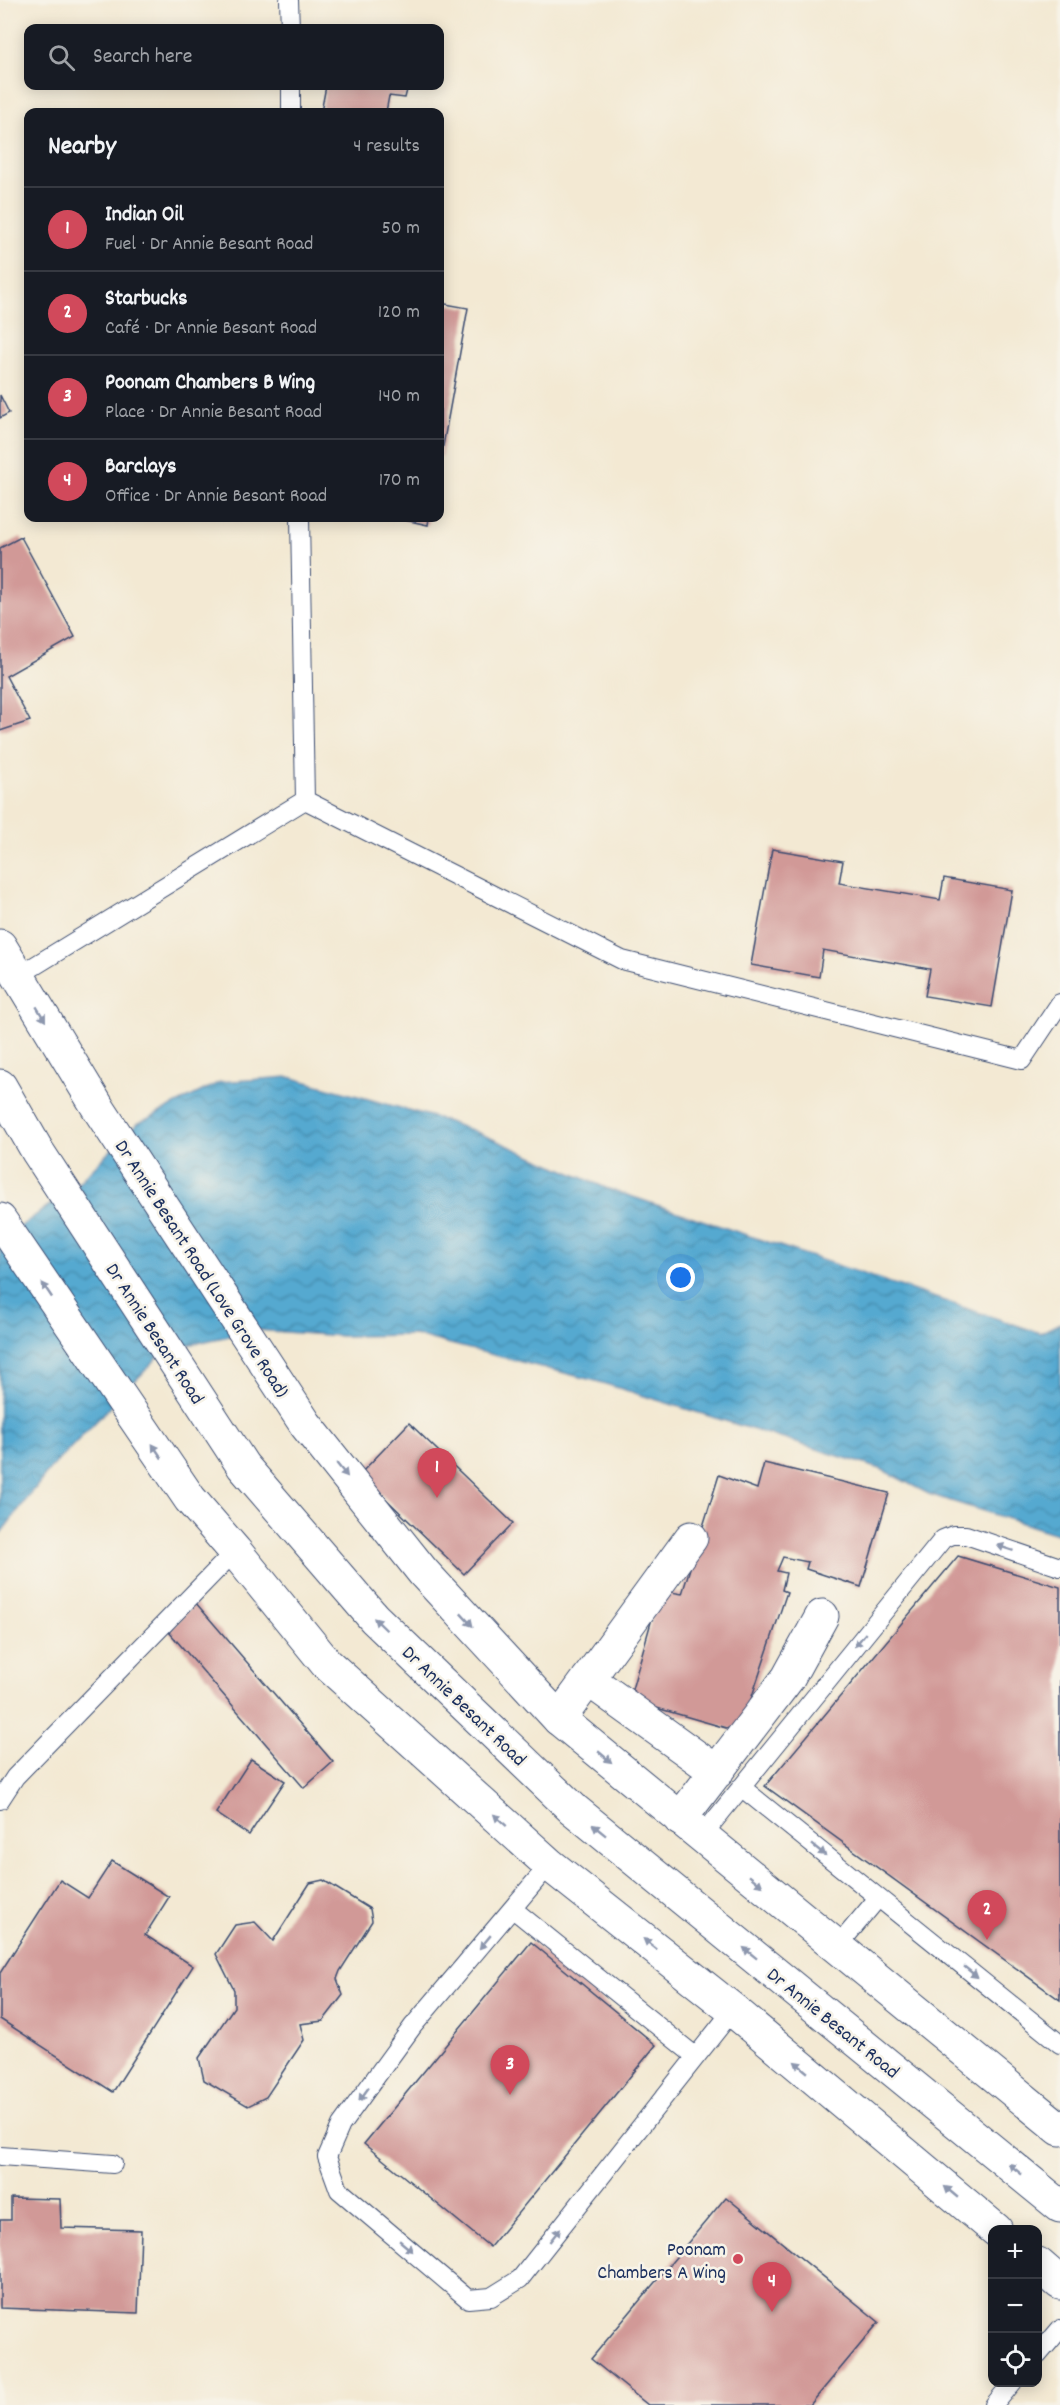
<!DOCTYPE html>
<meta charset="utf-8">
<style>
body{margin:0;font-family:Dekko,sans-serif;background:#242831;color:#f1f3f6}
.controls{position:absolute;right:18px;bottom:18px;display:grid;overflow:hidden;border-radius:12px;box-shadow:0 3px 15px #0003}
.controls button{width:54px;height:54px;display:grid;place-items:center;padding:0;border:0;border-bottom:2px solid #363941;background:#171b24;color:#f1f3f6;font:30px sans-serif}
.you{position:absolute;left:681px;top:1278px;width:21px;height:21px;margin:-15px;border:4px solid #fff;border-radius:50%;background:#1a73e8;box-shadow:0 0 0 9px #1a73e833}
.badge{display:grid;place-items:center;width:39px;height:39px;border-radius:50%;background:#d1495b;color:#fff;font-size:20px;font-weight:700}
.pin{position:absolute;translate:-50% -50px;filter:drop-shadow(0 2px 3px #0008)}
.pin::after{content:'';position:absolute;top:32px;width:21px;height:18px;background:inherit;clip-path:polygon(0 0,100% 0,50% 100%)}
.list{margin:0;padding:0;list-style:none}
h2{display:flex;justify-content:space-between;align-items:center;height:78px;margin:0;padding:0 24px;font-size:26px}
h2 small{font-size:20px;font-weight:400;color:#9ea1a6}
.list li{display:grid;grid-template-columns:39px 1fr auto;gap:18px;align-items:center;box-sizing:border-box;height:84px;padding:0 24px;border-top:2px solid #363941}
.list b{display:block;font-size:22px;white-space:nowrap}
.list p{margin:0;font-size:20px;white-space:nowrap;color:#9ea1a6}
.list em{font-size:20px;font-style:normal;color:#9ea1a6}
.icon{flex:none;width:33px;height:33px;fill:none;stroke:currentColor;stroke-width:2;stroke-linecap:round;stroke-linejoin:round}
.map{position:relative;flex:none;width:1060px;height:2405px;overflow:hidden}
.search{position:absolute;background:#171b24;box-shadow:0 3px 15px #0003;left:24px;top:24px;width:420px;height:66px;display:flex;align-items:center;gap:15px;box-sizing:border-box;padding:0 21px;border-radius:12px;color:#9ea1a6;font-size:22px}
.panel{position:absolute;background:#171b24;box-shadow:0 3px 15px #0003;left:24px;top:108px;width:420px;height:414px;border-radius:12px}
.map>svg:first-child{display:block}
.water{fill:url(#water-waves);stroke:#386c97;stroke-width:1.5}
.building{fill:#d19997}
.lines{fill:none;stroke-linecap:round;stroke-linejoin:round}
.service-casing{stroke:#3b4b70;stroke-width:20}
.minor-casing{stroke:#3b4b70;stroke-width:35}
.primary-casing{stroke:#3b4b70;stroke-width:35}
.service{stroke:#fff;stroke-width:18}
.minor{stroke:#fff;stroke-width:33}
.primary{stroke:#fff;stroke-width:33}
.oneway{fill:#8d97ae}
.poi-dot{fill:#d1495b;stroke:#f7f3e8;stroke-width:2}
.labels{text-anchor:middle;stroke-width:5;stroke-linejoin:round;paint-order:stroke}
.street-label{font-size:20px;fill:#1b2f5e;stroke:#f7f3e8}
.poi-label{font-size:20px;fill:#1b2f5e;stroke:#f7f3e8;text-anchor:end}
</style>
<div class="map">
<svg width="1060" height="2405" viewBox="0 0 1060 2405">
<defs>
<pattern id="water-waves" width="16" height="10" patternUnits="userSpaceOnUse" patternTransform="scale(1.5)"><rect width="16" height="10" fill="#54a9d0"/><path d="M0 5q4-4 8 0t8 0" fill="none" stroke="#458aac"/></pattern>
</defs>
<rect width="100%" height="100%" fill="#f7f3e8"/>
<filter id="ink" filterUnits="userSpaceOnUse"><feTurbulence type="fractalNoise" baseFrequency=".0167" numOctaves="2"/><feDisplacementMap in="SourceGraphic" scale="12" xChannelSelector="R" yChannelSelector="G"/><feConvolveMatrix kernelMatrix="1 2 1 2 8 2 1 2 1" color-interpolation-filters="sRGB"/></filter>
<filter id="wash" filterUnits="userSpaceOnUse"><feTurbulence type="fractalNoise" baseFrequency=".008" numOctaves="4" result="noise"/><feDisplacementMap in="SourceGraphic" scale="24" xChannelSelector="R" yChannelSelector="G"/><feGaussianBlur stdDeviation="1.35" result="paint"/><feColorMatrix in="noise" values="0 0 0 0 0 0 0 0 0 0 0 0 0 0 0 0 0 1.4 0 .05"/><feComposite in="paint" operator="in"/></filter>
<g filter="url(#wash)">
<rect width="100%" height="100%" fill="#f3e9d3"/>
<path class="water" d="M289,1077L433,1117L474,1131L606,1188L1040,1333L1060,1323V1535L929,1494L881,1469L596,1381L415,1335L342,1336L256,1330L165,1350L49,1470L0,1534V1242L75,1186L137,1124L220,1082Z"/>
<g id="blocks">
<path class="building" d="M326,86H408L405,98L389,96L386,112H321Z
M440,303L468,308L441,457H440Z
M0,395L9,413L0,418Z
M396,518H429L428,525Z
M21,537L75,637L6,676L30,721L0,731V548Z
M772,849L843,861L839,883L940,900L944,878L1012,890L992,1007L925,996L930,969L823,950L819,977L751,965Z
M409,1423L513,1523L464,1574L360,1474Z
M764,1463L889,1493L861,1587L806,1569L808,1562L783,1557L777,1571L786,1573L782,1590L787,1592L740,1732L629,1700L660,1590L682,1594L719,1475L757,1489Z
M958,1556L1060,1587V2000L765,1786Z
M195,1602L333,1762L304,1788L169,1632Z
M251,1759L285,1781L249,1835L216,1813Z
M112,1861L169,1897L145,1935L193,1966L113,2092L0,2019V1973L60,1880L88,1898Z
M323,1880L370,1909L372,1921L340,1971L337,1979L343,1995L323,2021L300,2024L304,2040L266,2097L248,2106L204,2080L199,2058L234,2007V1990L216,1954L235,1925L255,1922L273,1941L310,1883Z
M531,1942L656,2045L490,2247L364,2144Z
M726,2197L879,2322L810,2405H648L591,2359Z
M11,2198L60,2199L61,2228L141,2230L138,2313L0,2308V2220H11Z"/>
</g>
</g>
<g filter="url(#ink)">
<use href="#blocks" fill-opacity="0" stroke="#3b4b70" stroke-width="1.5"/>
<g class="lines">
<defs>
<path id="service" d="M289,0L290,28
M291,86V112
M300,518L305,800
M18,976L305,800L622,960L1022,1060L1060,1003
M741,1787L1060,2044
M0,1800L15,1777L235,1551
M701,1837L943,1539L953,1535H966L1060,1567
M550,1865L538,1878L413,2026L341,2125L327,2157L339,2190L468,2299L491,2297L520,2279L733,2010
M513,1909L695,2056
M837,1947L878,1898
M0,2156L113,2164
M1038,2355L1060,2329
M994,2405L1013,2382"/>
<path id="minor" d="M588,1679L717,1772
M559,1719L691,1538
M680,1819L788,1678L822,1616"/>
<path id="primary" d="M0,946L100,1111L306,1425L423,1572L559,1719L1060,2129
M0,1086L38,1152L243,1466L374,1618L573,1809L1060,2206
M0,1220L190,1499L235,1551L326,1663L550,1865L733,2010L996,2230
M1038,2264L1060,2283"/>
</defs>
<use href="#service" class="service-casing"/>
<use href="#minor" class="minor-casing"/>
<use href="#primary" class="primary-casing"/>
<use href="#service" class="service"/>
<use href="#minor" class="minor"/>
<use href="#primary" class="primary"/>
</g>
<defs><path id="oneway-solid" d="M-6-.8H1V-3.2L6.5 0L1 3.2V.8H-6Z" transform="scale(1.5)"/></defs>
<g class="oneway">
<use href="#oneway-solid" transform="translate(41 1014) rotate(59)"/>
<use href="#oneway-solid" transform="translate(47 1290) rotate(-124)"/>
<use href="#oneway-solid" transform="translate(157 1451) rotate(-124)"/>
<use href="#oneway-solid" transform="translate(342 1470) rotate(51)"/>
<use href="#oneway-solid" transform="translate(1005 1548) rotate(-161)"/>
<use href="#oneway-solid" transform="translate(467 1620) rotate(47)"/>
<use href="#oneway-solid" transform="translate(380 1624) rotate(-136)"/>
<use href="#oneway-solid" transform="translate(860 1640) rotate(129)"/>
<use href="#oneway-solid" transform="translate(605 1757) rotate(40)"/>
<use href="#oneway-solid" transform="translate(500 1820) rotate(-138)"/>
<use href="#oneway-solid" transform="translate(599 1830) rotate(-141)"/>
<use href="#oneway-solid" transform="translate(819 1850) rotate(39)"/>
<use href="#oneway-solid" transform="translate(756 1881) rotate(39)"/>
<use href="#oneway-solid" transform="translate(485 1942) rotate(130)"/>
<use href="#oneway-solid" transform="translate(650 1944) rotate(-142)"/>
<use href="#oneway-solid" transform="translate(750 1953) rotate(-141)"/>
<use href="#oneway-solid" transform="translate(971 1972) rotate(39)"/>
<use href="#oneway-solid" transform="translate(801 2067) rotate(-140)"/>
<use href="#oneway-solid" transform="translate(364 2094) rotate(126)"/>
<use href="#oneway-solid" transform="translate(1015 2169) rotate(-141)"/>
<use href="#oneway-solid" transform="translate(951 2192) rotate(-140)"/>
<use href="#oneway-solid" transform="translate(555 2235) rotate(-52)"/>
<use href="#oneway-solid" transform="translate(406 2246) rotate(40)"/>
</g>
</g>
<circle class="poi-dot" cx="738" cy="2259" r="6"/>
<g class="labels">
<g class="street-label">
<text transform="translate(203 1268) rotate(57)" y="7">Dr Annie Besant Road (Love Grove Road)</text>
<text transform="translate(156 1333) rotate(57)" y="7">Dr Annie Besant Road</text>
<text transform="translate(465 1705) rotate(44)" y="7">Dr Annie Besant Road</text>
<text transform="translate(834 2022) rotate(39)" y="7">Dr Annie Besant Road</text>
</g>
<g class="poi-label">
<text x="726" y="2255">Poonam<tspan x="726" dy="23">Chambers A Wing</tspan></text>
</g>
</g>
</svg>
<div class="controls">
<button>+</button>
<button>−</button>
<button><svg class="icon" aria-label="locate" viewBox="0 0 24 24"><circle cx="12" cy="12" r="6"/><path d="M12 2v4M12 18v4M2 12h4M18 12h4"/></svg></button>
</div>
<div class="you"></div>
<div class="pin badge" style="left:437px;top:1498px">1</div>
<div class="pin badge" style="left:987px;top:1940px">2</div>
<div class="pin badge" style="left:510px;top:2095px">3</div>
<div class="pin badge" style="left:772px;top:2312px">4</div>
<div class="search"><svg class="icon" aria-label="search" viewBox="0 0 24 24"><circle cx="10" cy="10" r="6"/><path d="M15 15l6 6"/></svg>Search here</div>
<section class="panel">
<h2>Nearby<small>4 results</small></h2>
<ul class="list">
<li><span class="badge">1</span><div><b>Indian Oil</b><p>Fuel · Dr Annie Besant Road</p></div><em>50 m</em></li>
<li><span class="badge">2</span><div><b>Starbucks</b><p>Café · Dr Annie Besant Road</p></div><em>120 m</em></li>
<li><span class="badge">3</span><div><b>Poonam Chambers B Wing</b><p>Place · Dr Annie Besant Road</p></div><em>140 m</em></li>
<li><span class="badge">4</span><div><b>Barclays</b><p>Office · Dr Annie Besant Road</p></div><em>170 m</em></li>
</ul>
</section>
</div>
